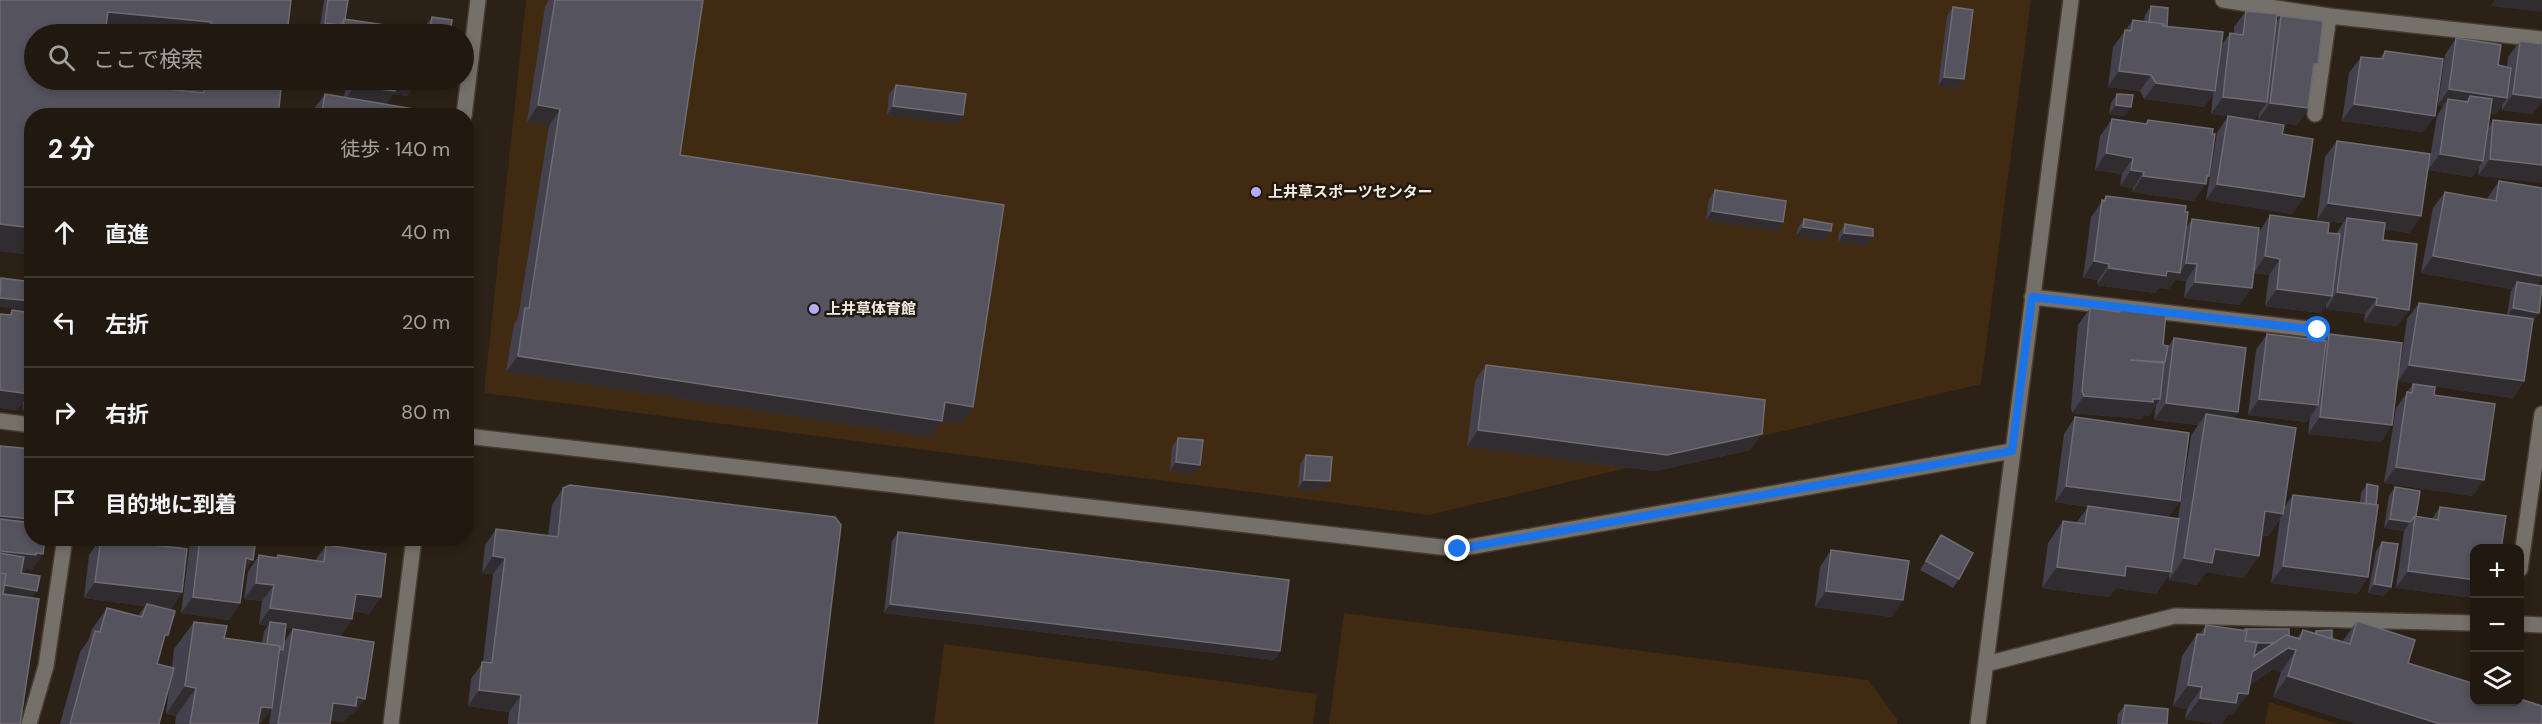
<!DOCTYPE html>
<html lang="ja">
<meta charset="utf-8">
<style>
body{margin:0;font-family:"DM Sans","Noto Sans JP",sans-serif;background:#2d261e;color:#f1f3f6}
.controls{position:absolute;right:18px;bottom:18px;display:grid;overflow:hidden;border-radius:12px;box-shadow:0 3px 9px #0003}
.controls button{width:54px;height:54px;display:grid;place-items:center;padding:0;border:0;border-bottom:2px solid #3e3830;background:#211910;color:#f1f3f6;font:30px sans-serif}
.stop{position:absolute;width:18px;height:18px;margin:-14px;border:4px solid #1a73e8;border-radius:50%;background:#fff}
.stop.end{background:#1a73e8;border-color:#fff;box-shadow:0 2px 6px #0008}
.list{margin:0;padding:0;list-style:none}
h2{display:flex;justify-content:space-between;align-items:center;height:78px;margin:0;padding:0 24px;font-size:26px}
h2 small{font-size:20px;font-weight:400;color:#a2a09f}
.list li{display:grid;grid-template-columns:39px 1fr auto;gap:18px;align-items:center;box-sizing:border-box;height:90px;padding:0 24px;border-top:2px solid #3e3830}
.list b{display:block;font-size:22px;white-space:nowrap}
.list em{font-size:20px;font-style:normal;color:#a2a09f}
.icon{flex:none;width:33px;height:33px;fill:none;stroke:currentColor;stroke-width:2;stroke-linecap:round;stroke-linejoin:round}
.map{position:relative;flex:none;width:2542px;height:724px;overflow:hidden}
.search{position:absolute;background:#211910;box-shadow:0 3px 9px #0003;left:24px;top:24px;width:450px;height:66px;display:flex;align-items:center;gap:15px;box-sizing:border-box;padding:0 21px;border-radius:33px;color:#a2a09f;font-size:22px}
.panel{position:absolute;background:#211910;box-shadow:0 3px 9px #0003;left:24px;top:108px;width:450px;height:438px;border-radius:24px}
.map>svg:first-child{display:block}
.green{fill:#402a11}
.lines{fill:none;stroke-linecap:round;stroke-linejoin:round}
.minor-casing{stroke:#483d33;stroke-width:18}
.minor{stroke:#76706b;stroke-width:15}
.wall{fill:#42414d;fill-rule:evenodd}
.shaded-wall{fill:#312c30}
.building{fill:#55535e;stroke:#6e6b73;stroke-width:1.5}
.route{stroke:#1a73e8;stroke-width:8}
.poi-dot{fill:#b7abf8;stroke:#22180d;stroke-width:2}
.labels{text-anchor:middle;stroke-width:5;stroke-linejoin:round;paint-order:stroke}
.poi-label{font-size:15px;font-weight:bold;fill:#f3ece5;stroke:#22180d;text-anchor:start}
</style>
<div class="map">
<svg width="2542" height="724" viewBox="0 0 2542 724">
<rect width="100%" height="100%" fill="#2c2116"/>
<path class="green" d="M526,0H2031L1981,384L1429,515L484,393Z
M1344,613L1868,680L1897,719V724H1329Z
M944,644L1317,694L1313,724H934Z
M2269,702L2338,724H2265Z"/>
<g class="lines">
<defs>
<path id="minor" d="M2223,0L2329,16L2542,39
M2315,114L2329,16
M464,116L478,0
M2032,297L2318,330
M0,421L32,425
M466,436L1458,549L2012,451
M2520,569L2542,414
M2520,624L2542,625
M1986,664L2175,616L2474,623
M29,724L46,666L65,538
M391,724L414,538
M1978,724L2071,0"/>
</defs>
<use href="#minor" class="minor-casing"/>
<use href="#minor" class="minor"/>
</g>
<path class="wall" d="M0,0H291L287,34H34L100,82L189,92L190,80H282L278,116H32V255L0,251Z
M324,0H348L345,19L425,31V26L432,17L450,34H333H334L319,32Z
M549,0H703L680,155L973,407L961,424L942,420L930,437L506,372L514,324L518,318L549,126L527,122L545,6Z
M2151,6L2167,26L2221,46L2230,33H2234V27L2246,11L2276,22L2281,16L2313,71L2308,108L2297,125L2258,120L2259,113L2255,119L2211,114L2213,94L2204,107L2144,99L2140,91L2108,87L2113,47L2133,20L2144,21L2145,15Z
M1953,7L1964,79L1958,88L1938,86L1947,16Z
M2456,38L2498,65L2507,67L2508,57L2520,41L2542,44V103H2541L2532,114L2502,110V105L2496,114L2490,113L2488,128L2493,120L2542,125L2478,176L2479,167L2472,177L2428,170L2437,116L2443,106L2438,105L2445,55Z
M2385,51L2423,132L2342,121L2349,73L2361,57L2379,59Z
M326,80H418L407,96L393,94L386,104L425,116H312L313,110L325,94L344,97L346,85L326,82Z
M896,85L963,115L957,124L887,115L889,94Z
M2117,94L2125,116L2109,114L2111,103Z
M2228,116L2282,134L2304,197L2292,214L2206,200L2217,133Z
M2112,119L2146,124L2148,120L2206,180L2194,201L2132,192L2133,188L2120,186L2122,174L2095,170L2100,136Z
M2337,141L2421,216L2409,233L2384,229L2383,240L2409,310L2397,326L2364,322L2365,314L2326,309V304L2321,313L2265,306L2269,275L2254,273L2259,232L2270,215L2328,233L2336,234L2343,223L2317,220L2325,157Z
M2499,181L2542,188V278L2537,285L2524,381L2513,398L2398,381L2407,319L2419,303L2507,315L2511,291L2512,289L2421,273L2433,208L2445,192L2488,200V197Z
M1715,190L1777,231L1706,220L1709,199Z
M2106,196L2185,212L2186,228L2192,219L2240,305L2184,298L2186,281L2175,280L2169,289L2159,288L2155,293L2097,285L2098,280L2083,278L2091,217Z
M1804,219L1825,240L1796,236L1798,228Z
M1845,224L1873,236L1866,245L1838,242L1839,233Z
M2121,307L2163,345L2167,348L2174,338L2238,412L2233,419L2285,506L2293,495L2360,503L2361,493L2367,484L2368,577L2357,594L2271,583L2280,519L2268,536L2262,535L2259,556L2243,578L2206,572L2197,585L2169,580V575L2156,594L2116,588L2109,597L2042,588L2048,543L2063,521L2076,523L2088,507L2055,502L2064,434L2075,417L2180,501L2168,517L2178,519L2191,436L2198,425L2154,420L2156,405L2149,416L2144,415L2142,419L2072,413L2071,408L2078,325L2090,308L2118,311Z
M12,310L32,313V413L22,411L23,402L17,410L0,408V314L9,315Z
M2267,334L2325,341L2329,334L2392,425L2381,442L2308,434L2310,417L2307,422L2248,415L2256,350Z
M1486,365L1750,450L1655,471L1467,447L1475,381Z
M2413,384L2434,395L2473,496L2384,483L2396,408Z
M1178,438L1194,474L1170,471L1172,447Z
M1306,455L1323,490L1298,489L1300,464Z
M2395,487L2416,516L2432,519L2440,507L2475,549V598L2396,588L2404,531L2384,528L2389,496Z
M563,488L817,724H508L509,712L468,706L471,679L483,662L493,574L482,573L485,545L496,529L548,535L552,505Z
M898,532L1280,651L1274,660L884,613L892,541Z
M1941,535L1959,579L1953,588L1920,570L1935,544Z
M84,538H187L180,548L182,592L171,609L162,608V643L157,664L172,668L174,649L194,622L224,638L262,643L264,631L268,626L259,624L262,601L244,599L248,572L259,555L276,558L278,555L315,561L326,545L381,597L369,614L353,611L341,636L294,629L353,715L350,714L344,722L330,720V724H269L280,654L279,656L272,708L260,724H175L176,716L166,714L170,683L159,724H60L80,652L89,639L92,629L107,608L138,616L145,606L84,598L89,555L98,542L84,540ZM286,628L293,629L284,642Z
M194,538H256L244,571L240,603L229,620L181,613L190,543Z
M2382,542L2391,587L2384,596L2368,593L2376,551Z
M1831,550L1892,617L1815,607L1820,567Z
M2357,621L2408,663L2542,724H2357L2273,697L2281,672L2273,669L2250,685L2233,715H2228L2221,724H2216L2185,719L2187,709L2173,706L2182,656L2197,634L2199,635L2206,625L2243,631L2245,629L2289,636L2297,638L2303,630L2314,633L2316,631L2332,639L2342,642ZM2255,652H2261L2254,656Z
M2125,705L2167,724H2117L2118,714Z"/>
<path class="shaded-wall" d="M2495,0H2542V12L2490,6Z
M108,12L211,22L202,34H92Z
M325,23L340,25L334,34L319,32Z
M2119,71L2151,75L2140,91L2108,87Z
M1944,77L1964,79L1958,88L1938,86Z
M327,80H350L346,85L326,82Z
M394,80H418L407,96L393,94L383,108L343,102L355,86Z
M2156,83L2215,91L2204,107L2144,99Z
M2449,89L2507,98L2496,114L2463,109L2468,102L2470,96L2460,109L2448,99L2443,106L2438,105Z
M2542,91V103H2541L2532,114L2502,110L2513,94Z
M2223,97L2267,102L2255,119L2211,114Z
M2270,103L2308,108L2297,125L2258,120Z
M2354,104L2435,116L2423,132L2342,121Z
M538,105L560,109L549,126L527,122Z
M2116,105L2131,107L2125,116L2109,114Z
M893,106L963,115L957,124L887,115Z
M2106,153L2133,158L2122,174L2095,170Z
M2440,154L2483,161L2472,177L2428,170Z
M2490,159L2542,165V183L2478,176Z
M2131,170L2144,172L2133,188L2120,186Z
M2143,176H2209L2204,184H2206L2194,201L2132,192Z
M2217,184L2304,197L2292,214L2206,200Z
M2328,203L2421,216L2409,233L2346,224L2347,218L2343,223L2317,220Z
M1712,211L1783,222L1777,231L1706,220Z
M0,224L32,228V255L0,251Z
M1803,227L1831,231L1825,240L1796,236Z
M1844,233L1873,236L1866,245L1838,242Z
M2265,256L2280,259L2269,275L2254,273Z
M2433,256L2542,276V278L2532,293L2517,282L2512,289L2421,273Z
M2094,261L2109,264L2098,280L2083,278Z
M2186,263L2197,264L2186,281L2175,280L2169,289L2159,288L2155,293L2097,285L2109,268L2167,271L2180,273Z
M2195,282L2252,288L2240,305L2184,298Z
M2277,289L2332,296L2321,313L2265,306Z
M2337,292L2377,298L2365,314L2326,309Z
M0,298L32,301V311L0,307Z
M2376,305L2409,310L2397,326L2364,322Z
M2513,308L2539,313L2533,322L2506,317Z
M518,356L942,421L930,437L506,372Z
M2409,365L2524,381L2513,398L2398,381Z
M0,390L29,394L17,410L0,408Z
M2084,396L2153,399H2160L2149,416L2144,415L2142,419L2072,413Z
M32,398V413L22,411Z
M2259,399L2318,405L2307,422L2248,415Z
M945,402L973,407L961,424L933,419Z
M2166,403L2238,412L2227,429L2206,414L2198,425L2154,420Z
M2320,417L2392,425L2381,442L2308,434Z
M1478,430L1762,434L1750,450L1655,471L1467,447Z
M1176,462L1200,465L1194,474L1170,471Z
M2396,467L2484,480L2473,496L2384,483Z
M1304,480L1330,481L1323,490L1298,489Z
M2066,486L2180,501L2168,518L2055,502Z
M2265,511L2283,514L2268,536L2250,533Z
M0,516L32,519V530L0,533Z
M2390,519L2410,522L2404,531L2384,528Z
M85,538H187L176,554L101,539L98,542L84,540Z
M288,538H371L365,547Z
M2215,549L2259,556L2243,578L2206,572L2197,585L2169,580L2184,558Z
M0,551L36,553L43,554L32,570L26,569L24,572L0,569Z
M493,556L505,558L493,574L482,573Z
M246,558L253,560L241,576Z
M2126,566L2171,572L2156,594L2116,588L2109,597L2042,588L2057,567Z
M2283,566L2368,577L2357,594L2271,583Z
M2408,571L2475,580V598L2396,588Z
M95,582L182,592L171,609L146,606L147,604L145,606L84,598Z
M256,583L274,585L262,601L244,599Z
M0,584L37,591L25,607L0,603Z
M2374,584L2391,587L2384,596L2368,593Z
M1826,591L1903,600L1892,617L1815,607Z
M356,594L381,597L369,614L344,610Z
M193,597L240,603L229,620L181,613Z
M890,604L1280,651L1274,660L884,613Z
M270,608L352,619L341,636L270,626V622L268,626L259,624Z
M2245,642L2289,643L2288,648L2296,650L2281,672L2273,669L2238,693L2248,694L2233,715H2228L2221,724H2216L2185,719L2200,698L2252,672L2282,652L2238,651Z
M2288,676L2440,724H2357L2273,697Z
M2188,685L2202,687L2187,709L2173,706Z
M185,686L196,688L176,716L166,714Z
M479,690L521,695L509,712L468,706Z
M357,697L365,699L353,715L350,714L344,722L322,719L333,703Z
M261,707L272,708L260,724H249Z"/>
<path class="building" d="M0,0H291L287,34H210L211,22L108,12L105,34H34V80H100V82L204,93L205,80H282L278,116H32V228L0,224Z
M328,0H348L345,19L340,25L325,23Z
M555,0H703L680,155L1004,205L973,407L945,402L942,421L518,356L525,308H529L560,109L538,105Z
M2151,6L2168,8L2167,26H2163L2164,24L2149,22Z
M1953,7L1973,10L1964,79L1944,77Z
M2246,11L2277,14L2267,102L2223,97L2230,33L2243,35Z
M2281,16L2323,21L2318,64H2314L2308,108L2270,103Z
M432,17L452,20L450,34H429Z
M344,19L425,31V34H342Z
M2133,20L2164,24L2163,26L2223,32L2215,91L2156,83L2151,75L2119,71L2125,30L2131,31Z
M2456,38L2501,45L2498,65L2511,68L2507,98L2449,89Z
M2520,41L2542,44V98L2513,94Z
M2385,51L2443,59L2435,116L2354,104L2361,57L2383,59Z
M356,80H396L395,91L355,86Z
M896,85L966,94L963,115L893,106Z
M325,94L426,111L425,116H321Z
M2117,94L2133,95L2131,107L2116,105Z
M2470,96L2492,99L2483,161L2440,154L2448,99L2468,102Z
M2228,116L2284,125L2282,134L2313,139L2304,197L2217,184Z
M2112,119L2147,124L2148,120L2213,129L2212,134H2215L2209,176H2207L2206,184L2143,176L2144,172L2131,170L2133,158L2106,153Z
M2493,120L2542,125V165L2490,159Z
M2337,141L2430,154L2421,216L2328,203Z
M2499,181L2542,188V276L2433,256L2445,192L2496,201Z
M1715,190L1786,201L1783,222L1712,211Z
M2106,196L2186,206L2185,212H2188L2180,273L2167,271L2166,276L2109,268V264L2094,261L2102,200L2105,201Z
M2270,215L2329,223L2328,233L2340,234L2332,296L2277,289L2280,259L2265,256Z
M2347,218L2385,223L2383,240L2417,244L2409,310L2376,305L2377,298L2337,292Z
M1804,219L1832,224L1831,231L1803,227Z
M2192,219L2259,228L2252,288L2195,282L2197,264L2186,263Z
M1845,224L1873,229V236L1844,233Z
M1,278L32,282V301L0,298Z
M2517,282L2542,286L2539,313L2513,308Z
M2419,303L2533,319L2524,381L2409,365Z
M2121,307L2166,312L2163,345L2168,346L2165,362L2130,360L2164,363L2160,399H2153V402L2084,396L2082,391L2090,308L2120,312Z
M12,310L32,313V372L29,394L0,390V314L11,315Z
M2267,334L2326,341L2318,405L2259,399Z
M2329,334L2402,343L2392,425L2320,417Z
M2174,338L2246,348L2238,412L2166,403Z
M1486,365L1765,400L1762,434L1667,455L1478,430Z
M2413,384L2435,387L2434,395L2495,404L2484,480L2396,467L2407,392L2412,393Z
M2206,414L2296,428L2283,514L2265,511L2259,556L2215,549L2212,563L2184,558Z
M2075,417L2189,433L2180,501L2066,486Z
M1178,438L1203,440L1200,465L1176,462Z
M0,446L32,449V519L0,516Z
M1306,455L1332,457L1330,481L1304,480Z
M2367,484L2378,486L2376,505L2366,503Z
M570,485L835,517L841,525L817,724H518L521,695L479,690L482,662L492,663L505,558L493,556L496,529L558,537L563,488Z
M2395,487L2420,491L2416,516H2415L2410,522L2390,519Z
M2293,495L2378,505L2368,577L2283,566Z
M2088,506L2179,519L2171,572L2126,566L2125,576L2057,567L2063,521L2085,524Z
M2440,507L2506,516L2501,549H2475V580L2408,571L2415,516L2438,520Z
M0,519L32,523V538H45L43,554L36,553V555L0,551Z
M898,532L1289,580L1280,651L890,604Z
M1941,535L1973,553L1959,579L1926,561Z
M200,538H256L253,560L246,558L240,603L193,597Z
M101,539L187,549L182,592L95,582Z
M2382,542L2398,544L2391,587L2374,584Z
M326,545L386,554L381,597L356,594L352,619L270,608L274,585L256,583L259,555L277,558L278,555L324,562Z
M1831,550L1909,561L1903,600L1826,591Z
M0,553L24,557L21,573L40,576L37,591L4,585L6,574L0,573Z
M0,573L6,574L3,594L39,599L20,724H0Z
M147,604L175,611L168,635H165L157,664L174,668L159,724H70L95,631L100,632L107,608L142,617Z
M2357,621L2415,640L2408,663L2475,684V702H2520V699L2542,706V724H2440L2288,676L2296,650L2288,648L2252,672L2248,694L2238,693L2236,703L2200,698L2202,687L2188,685L2197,634L2204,635L2206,625L2247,631L2245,641L2257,642L2254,656L2286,635L2300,639L2303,630L2350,644Z
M194,622L227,626L224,638L280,646L272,708L261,707L258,724H190L196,688L185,686Z
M270,622L286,624L283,650L280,649V646L267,644Z
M293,629L374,642L365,699L357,697L356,706L333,703L330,724H278Z
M2245,629H2289V636L2286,635L2274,643H2257L2245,641L2247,631H2245Z
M2332,630V639L2316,634V631Z
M2125,705L2168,709L2167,724H2122Z"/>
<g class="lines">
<path class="route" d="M1458,549L2012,451L2032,297L2318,330"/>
</g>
<g class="poi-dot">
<circle cx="1256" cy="192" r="6"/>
<circle cx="814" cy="309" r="6"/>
</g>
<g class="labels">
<g class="poi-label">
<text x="1268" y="197">上井草スポーツセンター</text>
<text x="826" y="314">上井草体育館</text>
</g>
</g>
</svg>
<div class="controls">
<button>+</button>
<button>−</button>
<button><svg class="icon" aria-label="layers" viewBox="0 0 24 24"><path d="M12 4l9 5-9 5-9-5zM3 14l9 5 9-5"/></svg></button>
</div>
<div class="stop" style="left:2318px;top:330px"></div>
<div class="stop end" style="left:1458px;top:549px"></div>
<div class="search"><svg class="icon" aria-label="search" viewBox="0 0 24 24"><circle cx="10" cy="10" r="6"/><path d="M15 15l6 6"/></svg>ここで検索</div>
<section class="panel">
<h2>2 分<small>徒歩 · 140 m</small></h2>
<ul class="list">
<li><svg class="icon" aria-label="ahead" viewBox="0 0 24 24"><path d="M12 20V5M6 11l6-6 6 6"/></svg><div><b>直進</b></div><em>40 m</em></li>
<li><svg class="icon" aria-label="left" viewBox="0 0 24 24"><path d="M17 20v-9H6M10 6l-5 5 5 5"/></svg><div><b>左折</b></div><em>20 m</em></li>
<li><svg class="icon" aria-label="right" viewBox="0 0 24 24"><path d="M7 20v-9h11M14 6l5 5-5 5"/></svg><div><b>右折</b></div><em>80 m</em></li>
<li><svg class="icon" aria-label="arrive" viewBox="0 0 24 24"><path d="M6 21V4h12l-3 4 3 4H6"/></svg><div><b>目的地に到着</b></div></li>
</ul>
</section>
</div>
